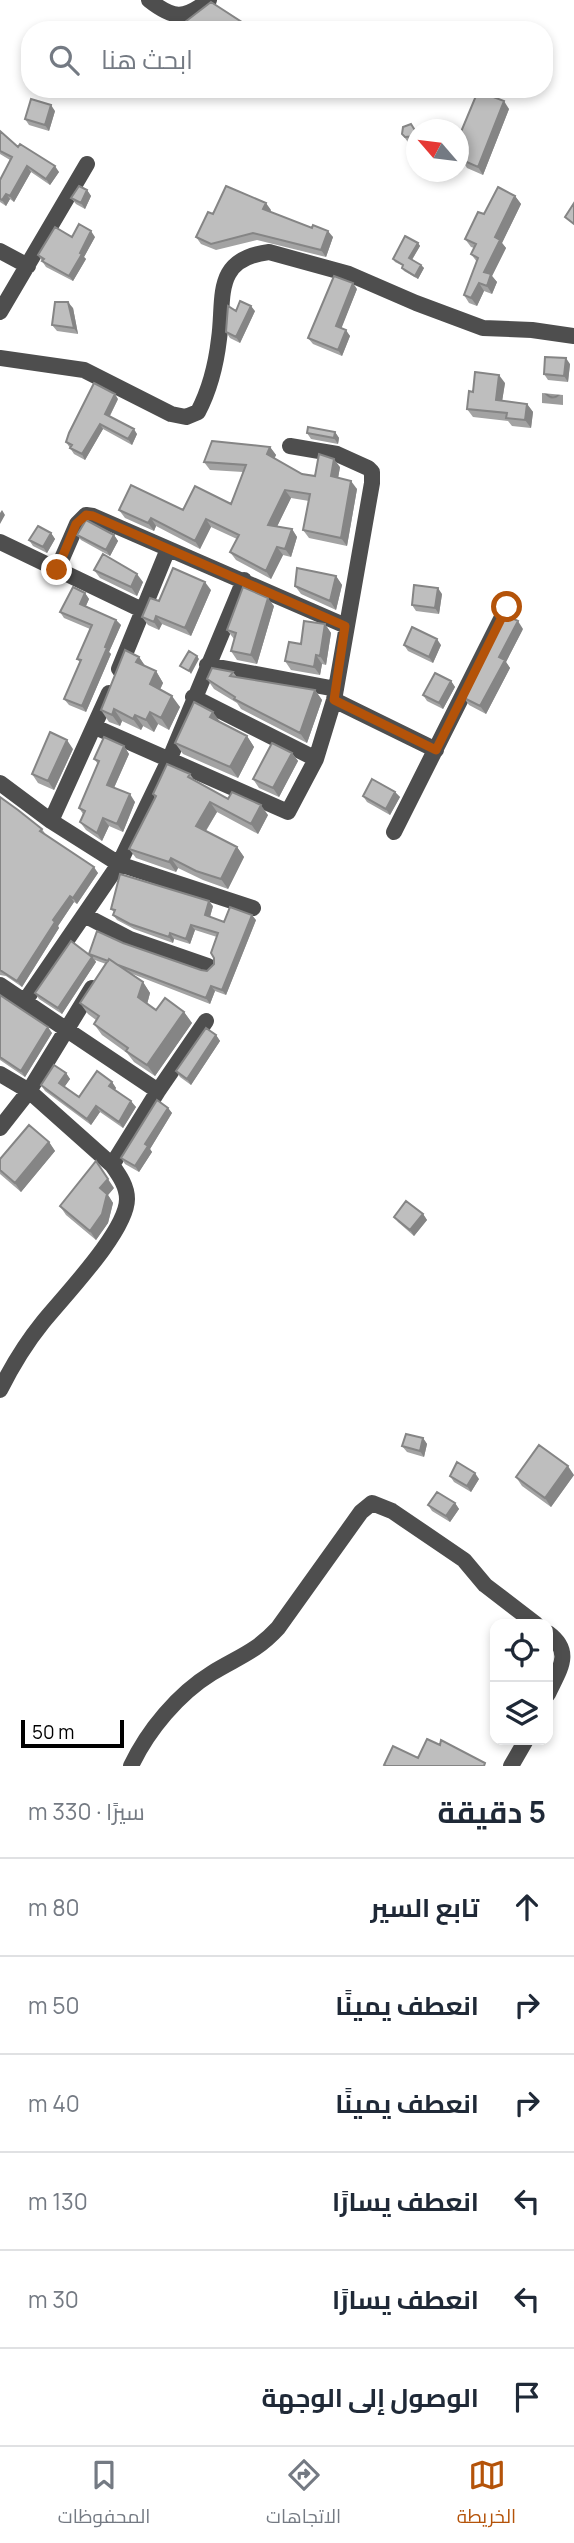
<!DOCTYPE html>
<html lang="ar">
<meta charset="utf-8">
<style>
body{margin:0;font-family:Manrope,Cairo,sans-serif;background:#f6f6f7;color:#1f2937;direction:rtl}
.controls{position:absolute;right:21px;bottom:21px;display:grid;overflow:hidden;border-radius:14px;box-shadow:0 4px 10px #0003}
.controls button{width:63px;height:63px;display:grid;place-items:center;padding:0;border:0;border-bottom:2px solid #e0e1e3;background:#fff;color:#1f2937;font:35px sans-serif}
.compass{position:absolute;left:406px;top:119px;width:63px;height:63px;border-radius:50%;background:#fff;box-shadow:0 4px 10px #0003;rotate:298deg}
.scale{position:absolute;left:21px;bottom:18px;width:103px;box-sizing:border-box;padding-left:7px;border:4px solid #000;border-top:0;font-size:19px;line-height:24px;white-space:nowrap;color:#000;-webkit-text-stroke:5px #fff;paint-order:stroke}
.stop{position:absolute;width:21px;height:21px;margin:-16px;border:5px solid #b45309;border-radius:50%;background:#fff}
.stop.end{background:#b45309;border-color:#fff;box-shadow:0 2px 7px #0008}
.list{margin:0;padding:0;list-style:none}
h2{display:flex;justify-content:space-between;align-items:center;height:91px;margin:0;padding:0 28px;font-size:30px}
h2 small{font-size:23px;font-weight:400;color:#747a83}
.list li{display:grid;grid-template-columns:46px 1fr auto;gap:21px;align-items:center;box-sizing:border-box;height:98px;padding:0 28px;border-top:2px solid #e0e1e3}
.list b{display:block;font-size:26px;white-space:nowrap}
.list em{font-size:23px;font-style:normal;color:#747a83}
.icon{flex:none;width:38px;height:38px;fill:none;stroke:currentColor;stroke-width:2;stroke-linecap:round;stroke-linejoin:round}
.map{position:relative;flex:none;width:574px;height:1766px;overflow:hidden;direction:ltr}
.search{position:absolute;background:#fff;box-shadow:0 4px 10px #0003;left:21px;right:21px;top:21px;height:77px;display:flex;align-items:center;gap:18px;box-sizing:border-box;padding:0 24px;border-radius:28px;color:#747a83;font-size:26px}
.sheet{height:679px;background:#fff}
nav{display:flex;justify-content:space-around;align-items:center;box-sizing:border-box;height:98px;border-top:2px solid #e0e1e3;background:#fff;font-size:19px;color:#747a83}
nav a{display:grid;justify-items:center;gap:4px}
nav .on{color:#b45309}
.map>svg:first-child{display:block}
.water{fill:url(#water-waves)}
.lines{fill:none;stroke-linecap:round;stroke-linejoin:round}
.minor{stroke:#4e4e4e;stroke-width:16}
.wall{fill:#a3a3a3}
.shaded-wall{fill:#858585}
.building{fill:#bebebe;stroke:#858585;stroke-width:2}
.route{stroke:#b45309;stroke-width:9}
</style>
<div class="map">
<svg width="574" height="1766" viewBox="0 0 574 1766">
<defs>
<pattern id="water-waves" width="16" height="10" patternUnits="userSpaceOnUse" patternTransform="scale(1.75)"><rect width="16" height="10" fill="#9c9c9c"/><path d="M0 5q4-4 8 0t8 0" fill="none" stroke="#7d7d7d"/></pattern>
</defs>
<rect width="100%" height="100%" fill="#fff"/>
<path class="water" d="M542,393L563,395V405L542,403Z"/>
<g class="lines">
<path class="minor" d="M149,0C173,19 184,20 209,0
M0,251L28,266
M0,312L87,164
M0,358L84,370L171,414L186,417L198,412C210,389 216,365 219,339C225,298 212,259 269,252L349,274L416,303L483,328L532,330L574,336
M290,446L337,454L368,468L372,472V483L334,700L316,759
M0,542L142,610
M57,570L77,524L86,515L93,516L346,626
M244,580L170,758L119,864L253,908
M207,665L336,689
M119,669L168,549
M334,700L436,750
M95,727L288,812L316,759L193,697
M0,783L51,821L119,864L25,1001
M51,821L109,693
M394,832L507,607
M84,915L130,939L208,966
M0,985L158,1091
M0,1074L29,1091L112,1165C119,1175 127,1186 127,1199C127,1231 64,1296 43,1322C26,1343 12,1366 0,1390
M0,1128L29,1091L92,988
M112,1165L158,1091L206,1021
M548,1633C574,1652 559,1670 548,1694
M131,1766C148,1730 178,1694 212,1673C238,1657 256,1652 278,1628L361,1512L372,1503L392,1511L464,1560L485,1585L536,1624
M511,1766L526,1740"/>
</g>
<path class="wall" d="M469,89H484L483,93L509,109L483,175L467,168L462,160L458,161V139L476,96L473,95Z
M55,111L49,131L29,125L25,119Z
M0,131L18,147L59,172L50,185L31,172L14,202L10,199L6,206L0,202V180L10,160L0,154Z
M416,132V144L410,145L402,134Z
M87,190L91,196L85,209L76,204L71,198Z
M515,196L521,204L502,243L506,248L492,276L497,282L492,294L484,291L477,306L469,303L464,295L477,262L471,254L474,248L471,247L465,239L484,214Z
M271,210L270,212L333,237L326,257L257,240L216,250L201,244L196,237L213,214Z
M72,237H95L84,257L86,259L73,281L46,267L38,255Z
M418,243L420,246L412,260L421,265L424,268L418,279L404,271L402,268L403,266L395,262L393,259Z
M357,289L341,328L350,336L342,356L313,344L308,338Z
M73,308L78,334L57,331L52,325Z
M236,311H255L240,343L230,338L226,332Z
M570,364L568,382L548,380L544,374Z
M505,383L502,401L527,404L533,412L531,428L512,426L508,421L473,417L467,409L473,392Z
M118,399L110,416L137,434L132,445L103,429L85,460L74,454L66,442Z
M335,432L339,438L338,444L311,439L307,433Z
M270,447L276,455L274,458L302,474L315,476L340,467L338,478L357,489L347,546L309,538L303,530L309,501L291,498L277,526L292,529L297,537L291,557L283,555L271,579L236,560L230,552L237,539L211,527L200,549L156,526L154,531L125,518L119,510H183L231,504L243,472L210,470L204,462Z
M51,533L55,539L47,553L33,546L29,540Z
M77,535H114L118,541L110,556L81,540Z
M94,570L143,582L137,596L100,578Z
M336,576L342,585L336,610L301,594L295,586Z
M211,590L191,636L162,624L159,630L148,625L142,617L159,601Z
M85,593L89,599L86,606L116,620L121,625L109,652L111,654L86,712L69,705L64,699L80,662L77,659L90,629L64,618L60,612Z
M442,594L439,614L416,611L412,605Z
M274,606L257,664L237,660L231,651L234,639L227,630Z
M325,624L331,633L326,665L322,664L320,675L291,670L285,661L301,644Z
M523,629L506,662L510,668L486,714L469,705L464,698Z
M404,645H441L433,663L408,651Z
M139,657L146,667L156,671L163,683L160,690L180,707L169,730L158,724L154,732L143,726L141,730L122,721L120,726L109,722L101,710Z
M233,672L237,677L315,690L322,700L307,743L241,709L237,703L214,689L207,679Z
M451,681L455,687L443,709L427,701L423,695Z
M221,722L247,736L254,747L238,778L183,754L175,743Z
M124,746L129,754L114,788L135,802L123,832L109,826L102,841L86,830L80,822L83,814L79,808L98,764L94,759Z
M73,749L54,790L38,783L32,774Z
M292,753L298,761L279,797L259,788L253,779Z
M190,774L195,781L228,799L268,815L258,834L217,812L206,831L237,847L244,857L228,889L203,880L178,868L176,872L136,858L129,849L155,798L153,794Z
M395,792L400,797L390,815L367,802L363,796Z
M0,797L42,829L46,835L98,873L77,904L74,902L58,926L59,928L22,987L6,976L0,975Z
M213,906L210,917L224,922L256,920L226,995L215,991L210,1004L130,973L143,982L150,993L147,1004L156,1010L184,1012L192,1023L155,1076L134,1062L127,1053L102,1035L94,1024L96,1020L88,1014L80,1003L106,964L95,960L96,962L62,1014L39,999L35,993L90,955L123,943L201,970L207,971L214,964L217,937L195,930L190,944L174,939L173,943L134,929L117,920L113,915L114,912L111,909Z
M0,995L52,1033L25,1077L0,1060Z
M216,1035L220,1041L191,1085L180,1077L176,1071Z
M66,1073L70,1079L64,1087L79,1097L112,1082L116,1088L115,1090L136,1107L123,1128L100,1112L91,1125L45,1091L41,1085Z
M168,1108L172,1113L150,1149L152,1152L139,1172L125,1164L121,1158Z
M49,1142L55,1151L21,1192L0,1174V1159Z
M114,1188L108,1195L113,1203L108,1223L96,1240L66,1215L60,1206Z
M423,1214L427,1220L414,1236L398,1222L394,1217Z
M423,1438L427,1444L424,1457L407,1452L402,1446Z
M574,1475L551,1507L522,1486L516,1477Z
M450,1476L479,1479L471,1492L454,1482Z
M455,1503L459,1509L450,1522L432,1511L428,1505Z"/>
<path class="shaded-wall" d="M504,101L509,109L483,175L478,167Z
M51,105L55,111L49,131L45,125Z
M27,166L31,172L14,202L10,196Z
M55,166L59,172L50,185L46,179Z
M87,190L91,196L85,209L81,203Z
M6,194L10,199L6,206L2,200Z
M515,196L521,204L502,243L506,248L492,276L497,282L492,294L487,286L484,272L495,237Z
M266,203L271,210L268,216L263,209Z
M91,231L95,237L84,257L86,259L73,281L69,276L80,253Z
M328,231L333,237L326,257L321,250Z
M418,243L420,246L411,261L409,258Z
M421,265L424,268L418,279L415,276Z
M353,283L357,289L340,332L336,326Z
M479,283L484,291L477,306L471,298Z
M68,302L73,308L78,334L74,328Z
M251,306L255,311L240,343L236,337Z
M346,330L350,336L342,356L338,350Z
M566,358L570,364L568,382L564,376Z
M499,375L505,383L501,408L496,400Z
M115,394L118,399L108,419L105,414Z
M527,404L533,412L531,428L525,420Z
M100,424L103,429L85,460L82,454Z
M134,429L137,434L132,445L128,439Z
M335,432L339,438L338,444L334,438Z
M270,447L276,455L273,462L267,454Z
M334,459L340,467L337,484L331,476Z
M351,481L357,489L347,546L341,538Z
M285,490L291,498L274,533L268,525Z
M2,510L5,515L0,524V513Z
M151,518L156,526L154,531L148,523Z
M206,519L211,527L200,549L195,541Z
M292,529L297,537L291,557L285,549Z
M51,533L55,539L47,553L43,547Z
M114,535L118,541L110,556L106,550Z
M277,547L283,555L271,579L266,571Z
M137,574L143,582L137,596L131,587Z
M336,576L342,585L336,610L330,601Z
M205,582L211,590L191,636L185,628Z
M438,588L442,594L439,614L435,608Z
M85,593L89,599L84,610L80,604Z
M268,598L274,606L257,664L251,655Z
M156,616L162,624L159,630L154,622Z
M116,620L121,625L109,652L111,654L86,712L82,706Z
M518,621L523,629L506,662L510,668L486,714L480,706L499,657Z
M325,624L331,633L326,665L320,656Z
M437,639L441,645L433,663L429,657Z
M316,655L322,664L320,675L314,667Z
M197,656L199,659L191,674L189,671Z
M139,657L147,669L136,662Z
M156,671L163,683L157,695L150,684Z
M451,681L455,687L443,709L439,703Z
M315,690L322,700L307,743L300,733Z
M172,696L180,707L169,730L161,718Z
M114,709L122,721L120,726L112,715Z
M150,712L158,724L154,732L146,720Z
M213,712L221,723L210,717Z
M135,715L143,726L141,730L133,719Z
M247,736L254,747L238,778L230,767Z
M67,740L73,749L54,790L48,781Z
M124,746L129,754L112,792L107,785Z
M292,753L298,761L279,797L273,788Z
M395,792L400,797L390,815L386,809Z
M130,794L135,802L123,832L117,824Z
M210,802L217,812L203,835L196,826Z
M261,805L268,815L258,834L251,824Z
M103,818L109,826L102,841L97,833Z
M237,847L244,857L228,889L221,879Z
M171,858L178,868L176,872L169,862Z
M94,867L98,873L77,904L73,898Z
M70,896L74,902L58,926L59,928L22,987L17,981L53,920Z
M209,901L213,906L209,920L205,915Z
M252,915L256,920L226,995L222,990Z
M191,925L195,930L190,944L186,939Z
M170,933L174,939L173,943L169,937Z
M92,957L96,962L62,1014L58,1008Z
M143,982L150,993L146,1008L138,997Z
M211,986L215,991L210,1004L206,998Z
M184,1012L192,1023L155,1076L147,1065Z
M48,1027L52,1033L25,1077L21,1071Z
M216,1035L220,1041L191,1085L187,1079Z
M66,1073L70,1079L63,1089L59,1083Z
M112,1082L116,1088L113,1092L109,1086Z
M131,1101L136,1107L123,1128L119,1122Z
M96,1106L100,1112L91,1125L87,1119Z
M168,1108L172,1113L150,1149L152,1152L139,1172L135,1166L145,1144Z
M49,1142L55,1151L21,1192L15,1183Z
M96,1161L114,1188L108,1195L113,1203L108,1223L96,1240L90,1231L100,1188Z
M423,1214L427,1220L414,1236L410,1230Z
M423,1438L427,1444L424,1457L420,1451Z
M568,1466L574,1475L551,1507L545,1498Z
M475,1473L479,1479L471,1492L467,1486Z
M455,1503L459,1509L450,1522L446,1516Z"/>
<path class="building" d="M211,2L254,30H176V26L185,22Z
M469,89H481L480,92L478,91L477,95L471,92Z
M478,91L504,101L478,167L462,160L466,149L458,152V139Z
M31,99L51,105L45,125L25,119Z
M411,124L416,132V136L405,137L402,134L403,127Z
M0,131L18,147L20,144L55,166L46,179L27,166L10,196L6,194L2,200L0,199V180L12,157L0,151Z
M79,186L87,190L81,203L71,198Z
M226,186L266,203L263,209L312,228L313,225L328,231L321,250L253,233L211,244L196,237L208,212L213,214Z
M498,187L515,196L495,237L500,240L484,272L491,274L487,286L479,283L471,298L464,295L478,258L471,254L476,244L465,239L478,212L484,214Z
M574,203V224L565,217Z
M79,224L91,231L80,253L82,254L69,276L42,261L44,259L38,255L55,227L72,237Z
M405,236L418,243L409,258L421,265L415,276L402,268L403,265L393,259Z
M334,276L353,283L336,326L346,330L338,350L308,338Z
M240,301L251,306L236,337L226,332L228,306L236,311Z
M55,302H68L74,328L52,325Z
M545,357L566,358L564,376L544,374Z
M475,372L499,375L496,400L527,404L525,420L506,418L507,413L467,409L469,391L473,392Z
M94,383L115,394L105,414L134,429L128,439L100,424L82,454L70,448L72,445L66,442L69,433Z
M308,427L335,432L334,438L307,433Z
M212,441L270,447L267,454L302,474L315,476L319,454L334,459L331,476L351,481L341,538L303,530L310,494L285,490L268,525L292,529L285,549L277,547L266,571L230,552L239,535L206,519L195,541L151,518L148,523L119,510L131,485L183,510L195,486L231,504L246,465L204,462Z
M86,520L114,535L106,550L77,535Z
M38,526L51,533L43,547L29,540Z
M103,554L137,574L131,587L94,570Z
M173,568L205,582L185,628L156,616L154,622L142,617L150,598L159,601Z
M297,568L336,576L330,601L295,586Z
M414,585L438,588L435,608L412,605Z
M73,587L85,593L80,604L116,620L105,647L107,648L82,706L64,699L81,660L77,659L92,625L60,612Z
M243,587L268,598L251,655L231,651L236,633L227,630Z
M506,615L518,621L499,657L505,660L480,706L464,698Z
M304,621L325,624L320,656L316,655L314,667L285,661L289,642L301,644Z
M412,627L437,639L429,657L404,645Z
M125,650L139,657L136,662L156,671L150,684L172,696L161,718L150,712L146,720L135,715L133,719L114,709L112,715L101,710Z
M189,651L197,656L189,671L180,666Z
M212,668L233,672L230,676L315,690L300,733L234,699L235,697L207,679Z
M435,673L451,681L439,703L423,695Z
M194,702L213,712L210,717L247,736L230,767L175,743Z
M50,732L67,740L48,781L32,774Z
M104,737L124,746L107,785L130,794L117,824L103,818L97,833L80,822L85,811L79,808L99,761L94,759Z
M272,743L292,753L273,788L253,779Z
M167,764L190,774L188,777L228,799L232,792L261,805L251,824L210,802L196,826L237,847L221,879L196,871L171,858L169,862L129,849L156,796L153,794Z
M372,779L395,792L386,809L363,796Z
M0,797L18,810L42,829L40,831L94,867L73,898L70,896L53,920L55,922L17,981L0,970Z
M120,874L209,901L205,915L224,922L230,907L252,915L222,990L211,986L206,998L118,965L109,959L108,961L89,954L97,931L123,943L201,970L207,971L214,964V958L211,953L218,933L191,925L186,939L170,933L169,937L130,924L113,915L115,910L111,909Z
M71,941L92,957L58,1008L35,993Z
M109,959L143,982L138,997L156,1010L165,998L184,1012L147,1065L126,1051L128,1048L94,1024L99,1016L80,1003Z
M0,995L48,1027L21,1071L0,1057Z
M206,1028L216,1035L187,1079L176,1071Z
M54,1065L66,1073L59,1083L79,1097L97,1071L112,1082L109,1086L131,1101L119,1122L96,1106L87,1119L41,1085Z
M157,1100L168,1108L145,1144L148,1146L135,1166L121,1158Z
M29,1125L49,1142L15,1183L0,1170V1159Z
M96,1161L108,1179L100,1188L107,1194L102,1214L90,1231L60,1206Z
M406,1201L423,1214L410,1230L394,1217Z
M406,1434L423,1438L420,1451L402,1446Z
M539,1445L568,1466L545,1498L516,1477Z
M457,1462L475,1473L467,1486L450,1476Z
M437,1492L455,1503L446,1516L428,1505Z
M427,1739L440,1745L441,1740L485,1763L484,1766H386L384,1765L393,1746L418,1758Z"/>
<g class="lines">
<path class="route" d="M57,570L76,524L86,515L93,516L345,626L334,700L436,750L507,607"/>
</g>
</svg>
<div class="controls">
<button><svg class="icon" aria-label="locate" viewBox="0 0 24 24"><circle cx="12" cy="12" r="6"/><path d="M12 2v4M12 18v4M2 12h4M18 12h4"/></svg></button>
<button><svg class="icon" aria-label="layers" viewBox="0 0 24 24"><path d="M12 4l9 5-9 5-9-5zM3 14l9 5 9-5"/></svg></button>
</div>
<svg class="compass" viewBox="-18 -18 36 36"><path d="M0-13l5 13h-10z" fill="#e53935"/><path d="M0 13l5-13h-10z" fill="#747a83"/></svg>
<div class="scale">50 m</div>
<div class="stop" style="left:507px;top:607px"></div>
<div class="stop end" style="left:57px;top:570px"></div>
<div class="search"><svg class="icon" aria-label="search" viewBox="0 0 24 24"><circle cx="10" cy="10" r="6"/><path d="M15 15l6 6"/></svg>ابحث هنا</div>
</div>
<section class="sheet">
<h2>5 دقيقة<small>سيرًا · 330 m</small></h2>
<ul class="list">
<li><svg class="icon" aria-label="ahead" viewBox="0 0 24 24"><path d="M12 20V5M6 11l6-6 6 6"/></svg><div><b>تابع السير</b></div><em>80 m</em></li>
<li><svg class="icon" aria-label="right" viewBox="0 0 24 24"><path d="M7 20v-9h11M14 6l5 5-5 5"/></svg><div><b>انعطف يمينًا</b></div><em>50 m</em></li>
<li><svg class="icon" aria-label="right" viewBox="0 0 24 24"><path d="M7 20v-9h11M14 6l5 5-5 5"/></svg><div><b>انعطف يمينًا</b></div><em>40 m</em></li>
<li><svg class="icon" aria-label="left" viewBox="0 0 24 24"><path d="M17 20v-9H6M10 6l-5 5 5 5"/></svg><div><b>انعطف يسارًا</b></div><em>130 m</em></li>
<li><svg class="icon" aria-label="left" viewBox="0 0 24 24"><path d="M17 20v-9H6M10 6l-5 5 5 5"/></svg><div><b>انعطف يسارًا</b></div><em>30 m</em></li>
<li><svg class="icon" aria-label="arrive" viewBox="0 0 24 24"><path d="M6 21V4h12l-3 4 3 4H6"/></svg><div><b>الوصول إلى الوجهة</b></div></li>
</ul>
</section>
<nav>
<a class="on"><svg class="icon" aria-label="map" viewBox="0 0 24 24"><path d="M3 6l6-2 6 2 6-2v14l-6 2-6-2-6 2zM9 4v14M15 6v14"/></svg>الخريطة</a>
<a><svg class="icon" aria-label="directions" viewBox="0 0 24 24"><path d="M12 3l9 9-9 9-9-9zM9 14v-3h6M13 9l2 2-2 2"/></svg>الاتجاهات</a>
<a><svg class="icon" aria-label="saved" viewBox="0 0 24 24"><path d="M7 4h10v16l-5-4-5 4z"/></svg>المحفوظات</a>
</nav>
